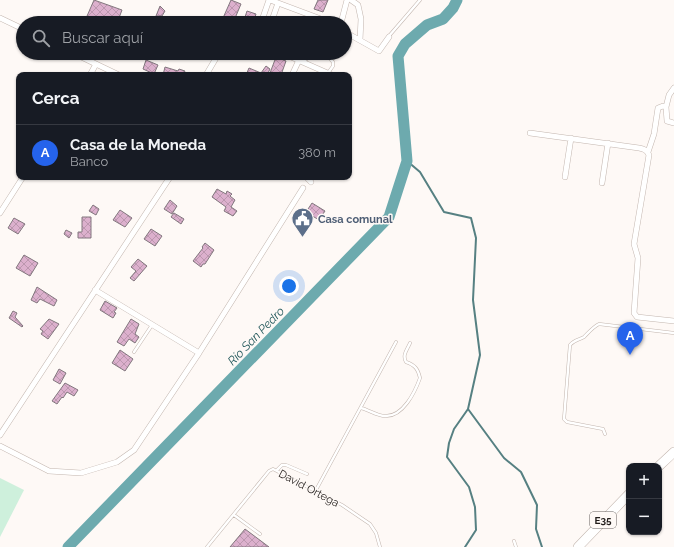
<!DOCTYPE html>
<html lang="es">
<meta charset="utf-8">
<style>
body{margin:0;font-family:Raleway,sans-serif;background:#242831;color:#f1f3f6}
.controls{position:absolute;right:12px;bottom:12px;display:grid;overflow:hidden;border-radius:8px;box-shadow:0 1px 3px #0004}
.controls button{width:36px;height:36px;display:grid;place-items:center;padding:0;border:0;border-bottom:1px solid #363941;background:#171b24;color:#f1f3f6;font:20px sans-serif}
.you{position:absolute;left:289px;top:286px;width:14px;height:14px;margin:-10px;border:3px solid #fff;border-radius:50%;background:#1a73e8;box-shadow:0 0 0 6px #1a73e833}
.badge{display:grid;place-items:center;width:26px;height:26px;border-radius:50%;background:#2563eb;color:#fff;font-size:13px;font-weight:700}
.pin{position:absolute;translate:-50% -33px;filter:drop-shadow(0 1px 2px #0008)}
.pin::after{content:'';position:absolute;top:21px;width:14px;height:12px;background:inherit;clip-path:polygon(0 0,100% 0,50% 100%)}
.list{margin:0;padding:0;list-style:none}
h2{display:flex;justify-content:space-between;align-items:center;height:52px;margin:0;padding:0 16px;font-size:17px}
h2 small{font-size:13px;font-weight:400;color:#9ea1a6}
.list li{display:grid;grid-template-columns:26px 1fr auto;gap:12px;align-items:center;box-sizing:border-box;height:56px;padding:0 16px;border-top:1px solid #363941}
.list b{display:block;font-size:15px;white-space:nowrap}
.list p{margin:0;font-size:13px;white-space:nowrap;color:#9ea1a6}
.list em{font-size:13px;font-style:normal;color:#9ea1a6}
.icon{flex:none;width:22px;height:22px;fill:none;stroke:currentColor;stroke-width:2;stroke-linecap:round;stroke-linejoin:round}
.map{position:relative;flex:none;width:674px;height:547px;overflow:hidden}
.search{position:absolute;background:#171b24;box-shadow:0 1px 3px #0004;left:16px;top:16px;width:336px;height:44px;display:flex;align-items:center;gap:10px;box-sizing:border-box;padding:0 14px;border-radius:22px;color:#9ea1a6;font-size:15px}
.panel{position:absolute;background:#171b24;box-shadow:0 1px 3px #0004;left:16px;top:72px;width:336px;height:108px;border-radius:8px}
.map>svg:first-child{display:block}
.pitch{fill:#cef0dc}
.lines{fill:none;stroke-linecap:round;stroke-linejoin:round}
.stream{stroke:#568082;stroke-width:2}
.river{stroke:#6daaae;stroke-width:11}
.building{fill:url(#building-cross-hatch);stroke:#82777e}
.lane-casing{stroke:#c3b6af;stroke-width:3.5}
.street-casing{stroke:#c3b6af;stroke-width:6}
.highway-casing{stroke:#c3b6af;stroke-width:10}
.lane{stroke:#fff;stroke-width:2.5}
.street{stroke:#fff;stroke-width:5}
.highway{stroke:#fff;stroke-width:9}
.labels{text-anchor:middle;stroke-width:3;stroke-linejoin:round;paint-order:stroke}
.shield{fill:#fef9f6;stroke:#645f5d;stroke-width:1}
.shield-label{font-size:10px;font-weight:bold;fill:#221d1b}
.service-label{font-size:11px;font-weight:bold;fill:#4e5e75;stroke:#fef9f6;text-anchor:start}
.street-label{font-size:11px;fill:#221d1b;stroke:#fef9f6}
.water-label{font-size:12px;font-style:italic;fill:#24595c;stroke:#fef9f6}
</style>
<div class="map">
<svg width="674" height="547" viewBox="0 0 674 547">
<defs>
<pattern id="building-cross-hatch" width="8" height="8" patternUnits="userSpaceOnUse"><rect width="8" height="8" fill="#dcb0cd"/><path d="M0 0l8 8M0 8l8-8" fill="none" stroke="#bc97af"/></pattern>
</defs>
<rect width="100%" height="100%" fill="#fef9f6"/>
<path class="pitch" d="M0,478L24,490L0,537Z"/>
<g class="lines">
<path class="stream" d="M407,161L420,172L444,212L471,218L476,238L473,300L480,355L468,409L454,429L449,443L447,457L469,487L475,507L476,530L465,547
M468,409L504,458L521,472L537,505L536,529L542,547"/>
<path class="river" d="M68,547L389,217L407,161L398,56L405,44L427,25L443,19L453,8L457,0"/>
</g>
<path class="building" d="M94,0L122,10L117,23H84Z
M231,0L241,4L233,23L223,18Z
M318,0H328L323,12L314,9Z
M160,6L165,11L162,16H156Z
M247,11L256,14L253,23H243Z
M277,17L292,22V23H275Z
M196,53H212L209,59Z
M276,57L286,61L281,75H276L270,73Z
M146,60L158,65L154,74L143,69Z
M266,66L270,69L267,75H246L249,68L261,73Z
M165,67L178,71L179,69L185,71L184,73L186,75H163Z
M217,189L226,194L227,191L232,194L230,196L235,200L231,207L237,211L233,216L224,211L226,207L212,197Z
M170,200L177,206L172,214L164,209Z
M312,203L325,211L319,220L306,212Z
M93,205L99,209L96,215L89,211Z
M120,210L132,218L125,227L113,220Z
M174,213L184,219L181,224L171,217Z
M82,217H91V238H78V232H82Z
M14,218L25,224L18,234L8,228Z
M151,229L162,236L155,246L144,239Z
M66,230L72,233L69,238L64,234Z
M205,243L214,250L205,264H203L201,267L193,261L203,248L202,247Z
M24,255L38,263L30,276L16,268Z
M138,259L147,266L134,281L130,278L136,271L131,267Z
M37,287L57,300L54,306L40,299L37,303L31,300Z
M105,301L117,308L114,312L116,313L113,318L100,310Z
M13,311L17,313L15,317L23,326L22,327L9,318Z
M49,319L59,324L48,339L41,334L43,331L40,329Z
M131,319L139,324L135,334L139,337L135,343L129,339L124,346L117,342Z
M120,350L133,359L125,371L112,363Z
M59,369L66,373L60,384L53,380Z
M65,383L78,390L74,396L67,392L63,398L62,397L57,404L52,401Z
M245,529L269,547H230Z"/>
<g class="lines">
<defs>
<path id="lane" d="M389,36L420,0
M302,62C314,54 322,49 333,62V66L328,73
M134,352L152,325
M361,408C369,410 377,416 385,416C403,417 415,392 420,378C418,369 415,365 406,362C402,355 407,350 410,343
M605,434L603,429L567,422L564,419L570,345C574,340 579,340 584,337C589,332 593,327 599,324L674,333
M277,470L282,465H286L307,474
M316,490L396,342
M234,515L260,534
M514,541L516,547
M207,547L269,471L273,469L342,505L370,524L376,533L380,547"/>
<path id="street" d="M270,0L321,19L328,23
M351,0L358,5L361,19L360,40
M0,18L23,29
M206,20L213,23
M261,23L269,0
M271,23L278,3
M341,23L347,0
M345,32L379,51L389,37
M73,53L119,75
M282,53L332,75
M90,75L96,64
M206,75L219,53
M292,75L299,60
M666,107L667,121L674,123
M530,133L639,148C644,149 647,150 649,155L634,244L638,258L634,313L637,317L674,321
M648,152L654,134L658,108L663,106L666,107L669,95L674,88
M306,177L311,182
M565,177L571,138
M602,183L608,143
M0,213L23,177
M95,290L199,353
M0,435L170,177
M0,446L49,471L81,473L117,462L134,450L199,353L303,188"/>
<path id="highway" d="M659,466L674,452
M578,547L629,494"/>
</defs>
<use href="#lane" class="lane-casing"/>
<use href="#street" class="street-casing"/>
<use href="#highway" class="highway-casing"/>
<use href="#lane" class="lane"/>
<use href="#street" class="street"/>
<use href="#highway" class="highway"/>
</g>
<defs>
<symbol id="civic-pin" viewBox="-11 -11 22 30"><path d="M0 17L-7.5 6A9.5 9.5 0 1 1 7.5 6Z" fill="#5c6f8a" stroke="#fef9f6"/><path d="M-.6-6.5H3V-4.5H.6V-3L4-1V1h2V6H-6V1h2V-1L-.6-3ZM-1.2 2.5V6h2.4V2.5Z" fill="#fff"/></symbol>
</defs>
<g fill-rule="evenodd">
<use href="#civic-pin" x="290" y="206" width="25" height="34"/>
</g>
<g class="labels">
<rect class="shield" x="590" y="512" width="26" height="16" rx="3"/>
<g class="shield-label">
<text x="603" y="524">E35</text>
</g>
<g class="service-label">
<text x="318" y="223">Casa comunal</text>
</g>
<g class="street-label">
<text transform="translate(309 488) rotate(28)" y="4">David Ortega</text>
</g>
<g class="water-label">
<text transform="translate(256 336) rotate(-46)" y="4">Río San Pedro</text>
</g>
</g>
</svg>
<div class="controls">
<button>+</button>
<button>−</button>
</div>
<div class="you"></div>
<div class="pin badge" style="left:630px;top:355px">A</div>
<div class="search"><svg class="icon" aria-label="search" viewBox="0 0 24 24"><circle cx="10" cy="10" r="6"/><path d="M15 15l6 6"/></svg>Buscar aquí</div>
<section class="panel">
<h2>Cerca<small></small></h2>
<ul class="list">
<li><span class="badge">A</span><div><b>Casa de la Moneda</b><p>Banco</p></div><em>380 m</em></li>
</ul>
</section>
</div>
